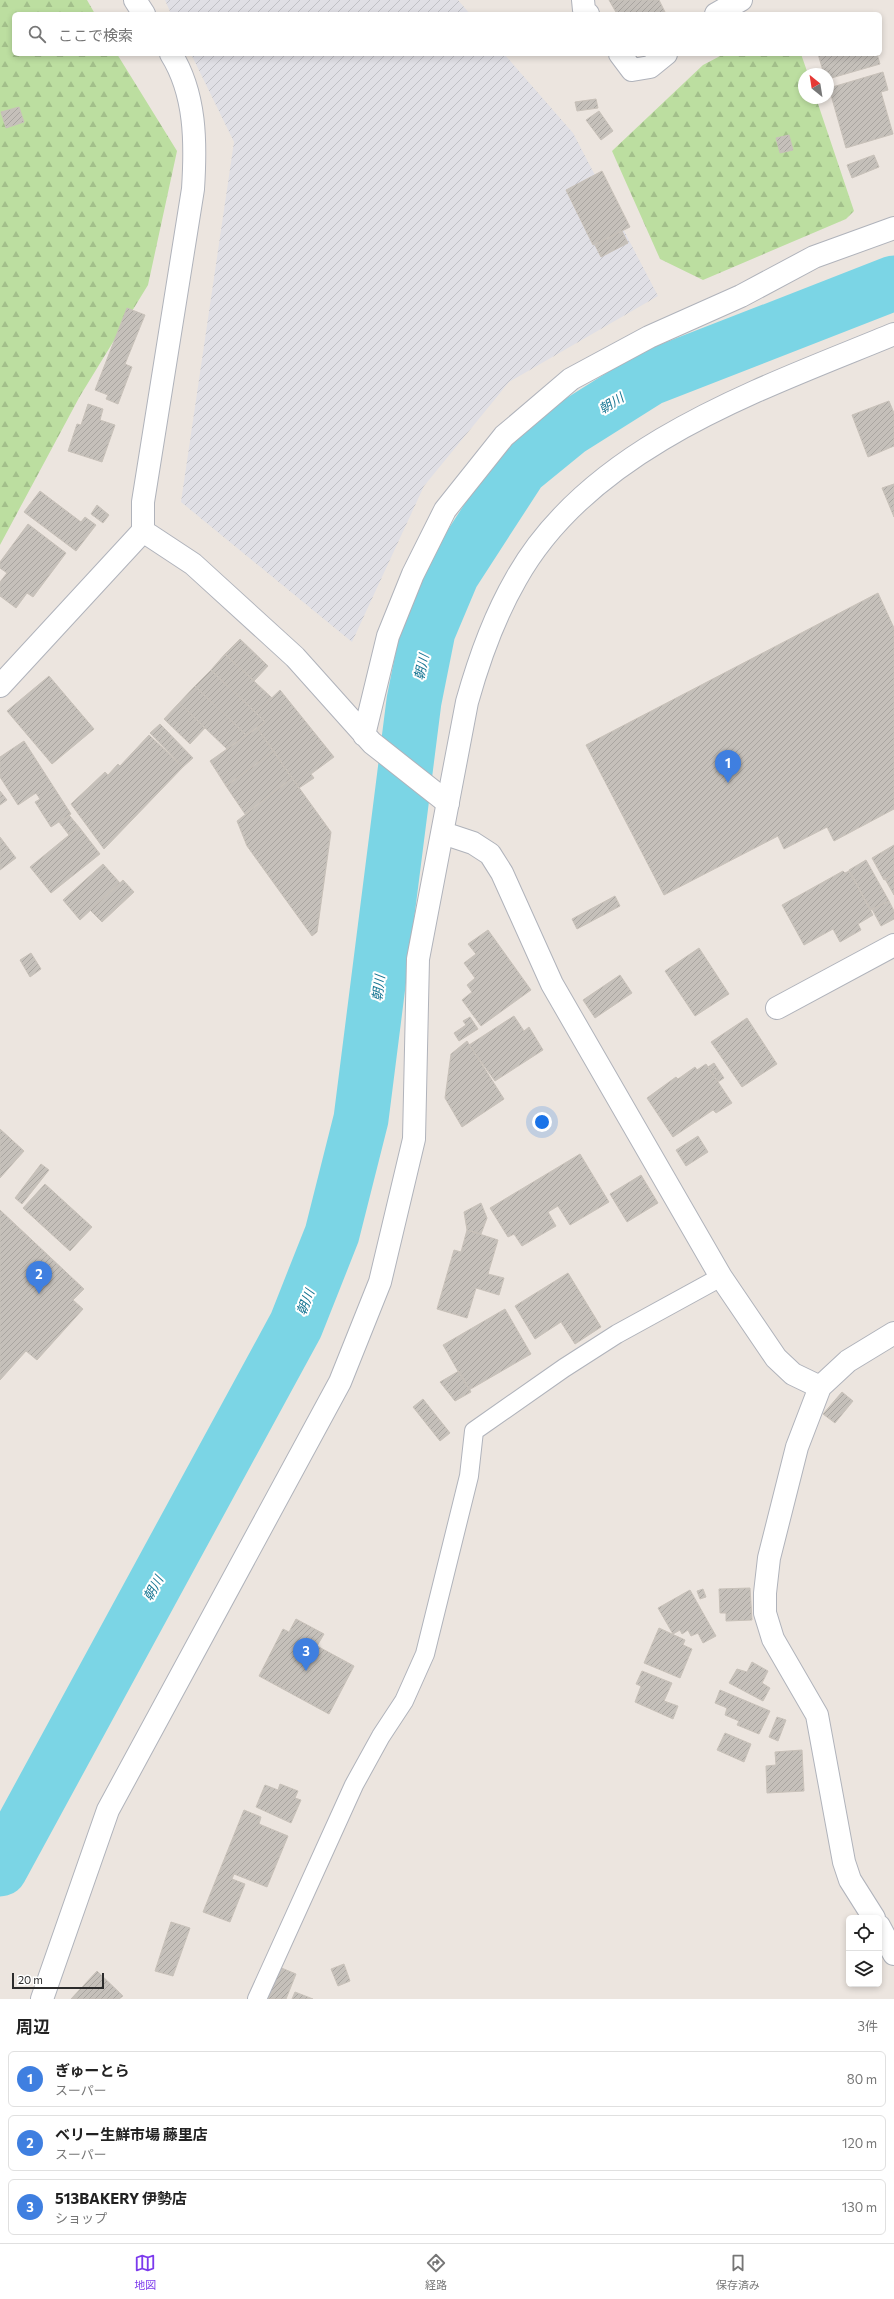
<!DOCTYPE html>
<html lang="ja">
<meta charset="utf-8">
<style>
body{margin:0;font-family:Commissioner,"Noto Sans JP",sans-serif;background:#f6f6f6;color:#222}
.controls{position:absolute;right:12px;bottom:12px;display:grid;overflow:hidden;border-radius:6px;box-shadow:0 2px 6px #0003}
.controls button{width:36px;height:36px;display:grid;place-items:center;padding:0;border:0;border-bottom:1px solid #e0e0e0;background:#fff;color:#222;font:20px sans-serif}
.compass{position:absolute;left:798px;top:68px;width:36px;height:36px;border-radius:50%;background:#fff;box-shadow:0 2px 6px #0003;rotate:330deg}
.scale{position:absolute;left:12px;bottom:10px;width:92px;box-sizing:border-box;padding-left:4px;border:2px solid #2c2c2c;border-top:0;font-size:11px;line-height:14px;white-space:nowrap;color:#2c2c2c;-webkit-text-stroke:3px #fff;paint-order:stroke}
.you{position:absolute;left:542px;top:1122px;width:14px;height:14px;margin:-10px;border:3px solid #fff;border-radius:50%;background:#1a73e8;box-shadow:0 0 0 6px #1a73e833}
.badge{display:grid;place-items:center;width:26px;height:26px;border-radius:50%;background:#7c3aed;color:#fff;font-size:13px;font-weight:700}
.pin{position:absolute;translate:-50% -33px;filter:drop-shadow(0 1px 2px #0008)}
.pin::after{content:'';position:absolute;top:21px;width:14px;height:12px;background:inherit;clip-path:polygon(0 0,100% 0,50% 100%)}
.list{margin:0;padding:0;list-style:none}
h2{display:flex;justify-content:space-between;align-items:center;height:52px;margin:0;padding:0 16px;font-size:17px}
h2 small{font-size:13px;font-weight:400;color:#767676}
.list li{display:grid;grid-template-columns:26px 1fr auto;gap:12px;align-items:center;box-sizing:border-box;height:56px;margin:0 8px 8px;padding:0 8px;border:1px solid #e0e0e0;border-radius:6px}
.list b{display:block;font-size:15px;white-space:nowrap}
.list p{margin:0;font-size:13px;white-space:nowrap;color:#767676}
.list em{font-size:13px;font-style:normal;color:#767676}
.icon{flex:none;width:22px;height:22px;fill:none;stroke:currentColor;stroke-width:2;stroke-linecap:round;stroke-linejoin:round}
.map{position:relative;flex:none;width:894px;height:1999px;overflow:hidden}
.search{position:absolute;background:#fff;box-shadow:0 2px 6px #0003;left:12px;right:12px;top:12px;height:44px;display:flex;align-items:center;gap:10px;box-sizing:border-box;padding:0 14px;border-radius:6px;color:#767676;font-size:15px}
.sheet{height:244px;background:#fff}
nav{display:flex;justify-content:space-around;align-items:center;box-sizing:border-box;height:56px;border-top:1px solid #e0e0e0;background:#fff;font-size:11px;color:#767676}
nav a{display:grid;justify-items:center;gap:2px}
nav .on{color:#7c3aed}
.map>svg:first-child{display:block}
.industrial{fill:url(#industrial-furrows)}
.forest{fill:url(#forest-firs)}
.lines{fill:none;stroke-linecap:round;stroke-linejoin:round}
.river{stroke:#7bd5e5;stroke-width:55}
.building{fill:url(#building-hatch);stroke:#c8c1b9}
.lane-casing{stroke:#b0b3bb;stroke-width:20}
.street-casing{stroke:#b0b3bb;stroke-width:24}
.secondary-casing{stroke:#b0b3bb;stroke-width:24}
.lane{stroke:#fff;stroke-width:18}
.street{stroke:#fff;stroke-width:22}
.secondary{stroke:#fff;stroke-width:22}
.labels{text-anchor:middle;stroke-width:4;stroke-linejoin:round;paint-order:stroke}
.water-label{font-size:13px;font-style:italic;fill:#187693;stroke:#fff}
</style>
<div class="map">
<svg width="894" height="1999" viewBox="0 0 894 1999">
<defs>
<pattern id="industrial-furrows" width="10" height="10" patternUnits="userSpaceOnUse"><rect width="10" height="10" fill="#e0dfe5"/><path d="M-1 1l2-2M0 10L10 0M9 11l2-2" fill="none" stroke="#c0c0c5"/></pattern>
<pattern id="forest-firs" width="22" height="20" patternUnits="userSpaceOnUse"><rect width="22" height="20" fill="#bcdea0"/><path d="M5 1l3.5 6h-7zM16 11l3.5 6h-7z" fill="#a2bf8a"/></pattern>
<pattern id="building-hatch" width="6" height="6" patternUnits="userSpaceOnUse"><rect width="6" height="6" fill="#c5c0ba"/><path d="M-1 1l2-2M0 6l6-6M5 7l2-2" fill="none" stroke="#a9a5a0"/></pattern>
</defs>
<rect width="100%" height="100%" fill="#ece5df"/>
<path class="industrial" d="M165,0H458L470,14H171Z
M191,54H504L573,133L658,296L509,382L424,486L352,642L181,502L234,142Z"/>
<path class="forest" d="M0,0H87L95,14H14V54H117L177,151L148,285L80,396L0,545Z
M724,54H801L808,74H804V98H816L854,211L846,219L703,280L660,259L612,151L703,65Z"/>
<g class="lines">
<path class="river" d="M0,1869L296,1325L332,1234L361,1119L414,701L428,631L452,574L520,469L569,429L650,378L894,283"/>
</g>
<path class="building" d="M609,0H659L666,14H617Z
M818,54H877L880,64L828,79V74H824Z
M883,72L888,90L881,92L893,134L846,148L829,88Z
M596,99L598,108L577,111L575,102Z
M19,107L24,122L6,128L1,112Z
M599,111L613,131L601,140L586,120Z
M789,135L793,150L780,153L776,138Z
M874,155L879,167L852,178L847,165Z
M602,171L630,227L593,245L566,190Z
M622,231L628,243L601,257L595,245Z
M127,308L145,315L125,364L132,367L118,404L106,399L108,395L95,390Z
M889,401L894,413V446L868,457L852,415Z
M88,404L103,409L100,420L115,425L102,462L68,451L77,424L81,425Z
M894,484V517L882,488Z
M40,491L81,522L85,517L96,525L76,551L24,512Z
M97,505L109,515L103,523L91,514Z
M28,524L66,553L33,597L27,593L16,608L0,596V582L7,573L0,568V562Z
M878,593L894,628V809L834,841L827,827L784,849L778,836L664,895L586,745Z
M240,639L268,666L254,681L225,654Z
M225,654L272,698L256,713L211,670Z
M211,670L256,713L265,722L246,735L195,686Z
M49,676L94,729L52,764L7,711Z
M195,686L246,735L227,749L179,703Z
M280,690L334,757L311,774L314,778L299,788L257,728L265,722L256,713Z
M179,703L205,728L190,744L164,719Z
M160,724L193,758L183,767L150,733Z
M257,728L274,751L226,786L210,761Z
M149,735L183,767L104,849L71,804L105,772L108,775L118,764L120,766Z
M24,741L71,814L51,827L35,802L40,799L36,793L18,805L0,777V757Z
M274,751L292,778L245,814L226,786Z
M292,778L331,832L317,932L312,936L247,846L237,821Z
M0,791L7,800L0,805Z
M69,815L79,827L69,835L59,822Z
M79,827L100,854L51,893L30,867Z
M0,837L16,858L0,870Z
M894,845V874L884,880L872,858Z
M866,860L889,901L871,910L849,870Z
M103,864L120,883L80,920L63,900Z
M843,871L845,873L849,871L873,915L858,924L861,930L840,942L833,929L804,945L782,905Z
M894,874V895L885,879Z
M123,880L134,892L102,922L90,910Z
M615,896L620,906L577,929L572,919Z
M889,901L894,911V919L881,926L872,909Z
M488,930L531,990L481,1026L462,1000L472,992L467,985L475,978L464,963L476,954L468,944Z
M699,948L729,994L695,1016L665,971Z
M31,953L41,969L30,977L20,960Z
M620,975L632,993L595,1018L583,1000Z
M514,1016L524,1031L529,1027L543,1050L495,1081L469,1045Z
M470,1017L478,1029L459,1041L454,1033L466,1025L463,1021Z
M747,1018L777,1064L742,1087L711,1042Z
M467,1041L504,1099L462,1127L445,1098L451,1054Z
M714,1063L724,1078L718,1082L708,1067Z
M706,1064L732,1103L716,1113L713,1110L673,1137L647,1098L676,1077L678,1079L695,1067L697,1070Z
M0,1129L24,1151L0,1178Z
M698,1136L708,1152L686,1166L676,1150Z
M580,1154L609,1202L570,1225L558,1206L548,1212L556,1226L522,1246L514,1234L508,1237L490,1208Z
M41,1164L49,1170L22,1204L15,1198Z
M641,1175L658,1203L627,1222L610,1194Z
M45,1184L92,1227L70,1251L23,1208Z
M481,1203L487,1218L481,1234L467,1230L464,1212Z
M0,1210L84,1289L73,1300L83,1309L37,1360L26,1351L0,1380Z
M467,1230L498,1240L488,1274L504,1278L499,1295L476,1288L467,1318L437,1309L454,1250L461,1252Z
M568,1273L601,1327L575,1344L561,1322L535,1339L515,1306Z
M505,1309L531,1354L469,1390L443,1345Z
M459,1371L471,1392L455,1401L440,1382Z
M842,1392L853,1401L835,1423L823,1414Z
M423,1399L450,1433L440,1441L413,1407Z
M750,1588L752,1620L726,1621V1613H720L719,1589Z
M703,1589L706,1597L700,1599L697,1591Z
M690,1590L716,1636L703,1643L698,1633L691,1636L688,1630L682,1634L680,1630L673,1634L658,1608Z
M296,1619L324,1634L317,1646L354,1666L329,1714L259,1676L283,1629L289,1632Z
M659,1628L685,1640L683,1645L692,1649L680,1678L644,1663Z
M752,1662L768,1671L762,1683L770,1688L763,1701L729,1683L737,1669L747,1672Z
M642,1671L672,1683L664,1701L678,1706L673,1719L635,1702L641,1686L636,1684Z
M720,1690L770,1711L759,1734L737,1725L739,1721L725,1715L727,1708L715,1703Z
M777,1717L786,1720L778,1741L769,1737Z
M725,1733L751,1744L744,1762L717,1750Z
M802,1750L804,1791L767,1793L766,1766L776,1765L775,1752Z
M280,1784L298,1791L295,1798L301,1800L291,1823L256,1807L265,1785L278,1790Z
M244,1810L261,1817L259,1824L288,1836L267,1887L234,1874L232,1879L245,1884L230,1922L203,1912Z
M171,1922L190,1928L173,1976L155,1971Z
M344,1964L350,1981L338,1986L331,1969Z
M279,1967L296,1974L286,1999H267Z
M97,1971L123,1996L119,1999H71Z
M295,1992L313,1999H292Z"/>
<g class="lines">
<defs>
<path id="lane" d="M257,1999L354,1785L381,1736L404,1701L425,1654L469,1476L474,1431L564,1368L617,1334L721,1277"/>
<path id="street" d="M135,0L144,14
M583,0L584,10L588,14
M716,14L741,0
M620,54L632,70L650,67L666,54
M143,531L193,564L295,657L372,743L448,803
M0,686L143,531V502L193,189C196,143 196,94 171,54
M364,735L388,636L413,574L445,510L504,436L571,379L649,337L741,296L814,257L894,228
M443,833L473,843L490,854L502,873L552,984L721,1277L776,1358L793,1374L820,1387
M777,1008L894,945
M874,1918L850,1880L844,1862L817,1715L773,1639L765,1613V1593L769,1558L797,1447L820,1387L848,1361L894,1333
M879,1926L894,1954"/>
<path id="secondary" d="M42,1999L108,1810L340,1382L380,1282L414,1139L418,959L467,702C479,659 494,617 516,579C590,446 761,389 894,334"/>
</defs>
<use href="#lane" class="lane-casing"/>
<use href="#street" class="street-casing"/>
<use href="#secondary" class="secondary-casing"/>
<use href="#lane" class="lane"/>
<use href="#street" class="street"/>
<use href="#secondary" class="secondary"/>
</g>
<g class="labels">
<g class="water-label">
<text transform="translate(611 403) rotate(-32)" y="5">朝川</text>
<text transform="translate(421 667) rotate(-78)" y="5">朝川</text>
<text transform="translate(378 988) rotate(-83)" y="5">朝川</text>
<text transform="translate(305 1302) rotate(-69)" y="5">朝川</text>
<text transform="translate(153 1588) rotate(-61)" y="5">朝川</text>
</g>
</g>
</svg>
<div class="controls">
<button><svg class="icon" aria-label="locate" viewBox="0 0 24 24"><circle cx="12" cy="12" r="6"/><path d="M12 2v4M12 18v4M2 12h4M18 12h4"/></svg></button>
<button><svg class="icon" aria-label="layers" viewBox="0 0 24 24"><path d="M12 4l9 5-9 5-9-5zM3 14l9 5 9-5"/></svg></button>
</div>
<svg class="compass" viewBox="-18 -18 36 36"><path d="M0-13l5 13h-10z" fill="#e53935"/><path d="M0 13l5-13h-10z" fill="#767676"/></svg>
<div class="scale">20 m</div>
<div class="you"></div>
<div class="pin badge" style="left:728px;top:783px;background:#3f7fe0">1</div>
<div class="pin badge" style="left:39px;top:1294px;background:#3f7fe0">2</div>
<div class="pin badge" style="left:306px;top:1671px;background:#3f7fe0">3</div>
<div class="search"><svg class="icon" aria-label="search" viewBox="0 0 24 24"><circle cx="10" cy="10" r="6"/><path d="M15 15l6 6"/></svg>ここで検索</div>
</div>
<section class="sheet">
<h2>周辺<small>3件</small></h2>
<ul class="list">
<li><span class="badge" style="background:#3f7fe0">1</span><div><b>ぎゅーとら</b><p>スーパー</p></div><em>80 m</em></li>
<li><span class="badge" style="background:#3f7fe0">2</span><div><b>ベリー生鮮市場 藤里店</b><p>スーパー</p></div><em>120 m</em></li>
<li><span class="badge" style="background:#3f7fe0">3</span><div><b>513BAKERY 伊勢店</b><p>ショップ</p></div><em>130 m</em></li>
</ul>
</section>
<nav>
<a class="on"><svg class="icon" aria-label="map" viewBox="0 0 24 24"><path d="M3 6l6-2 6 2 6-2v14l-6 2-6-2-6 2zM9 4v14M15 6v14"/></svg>地図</a>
<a><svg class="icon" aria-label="directions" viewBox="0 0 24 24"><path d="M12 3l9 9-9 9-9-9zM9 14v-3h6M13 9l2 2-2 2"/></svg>経路</a>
<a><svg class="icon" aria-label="saved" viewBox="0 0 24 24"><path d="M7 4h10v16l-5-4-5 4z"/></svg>保存済み</a>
</nav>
